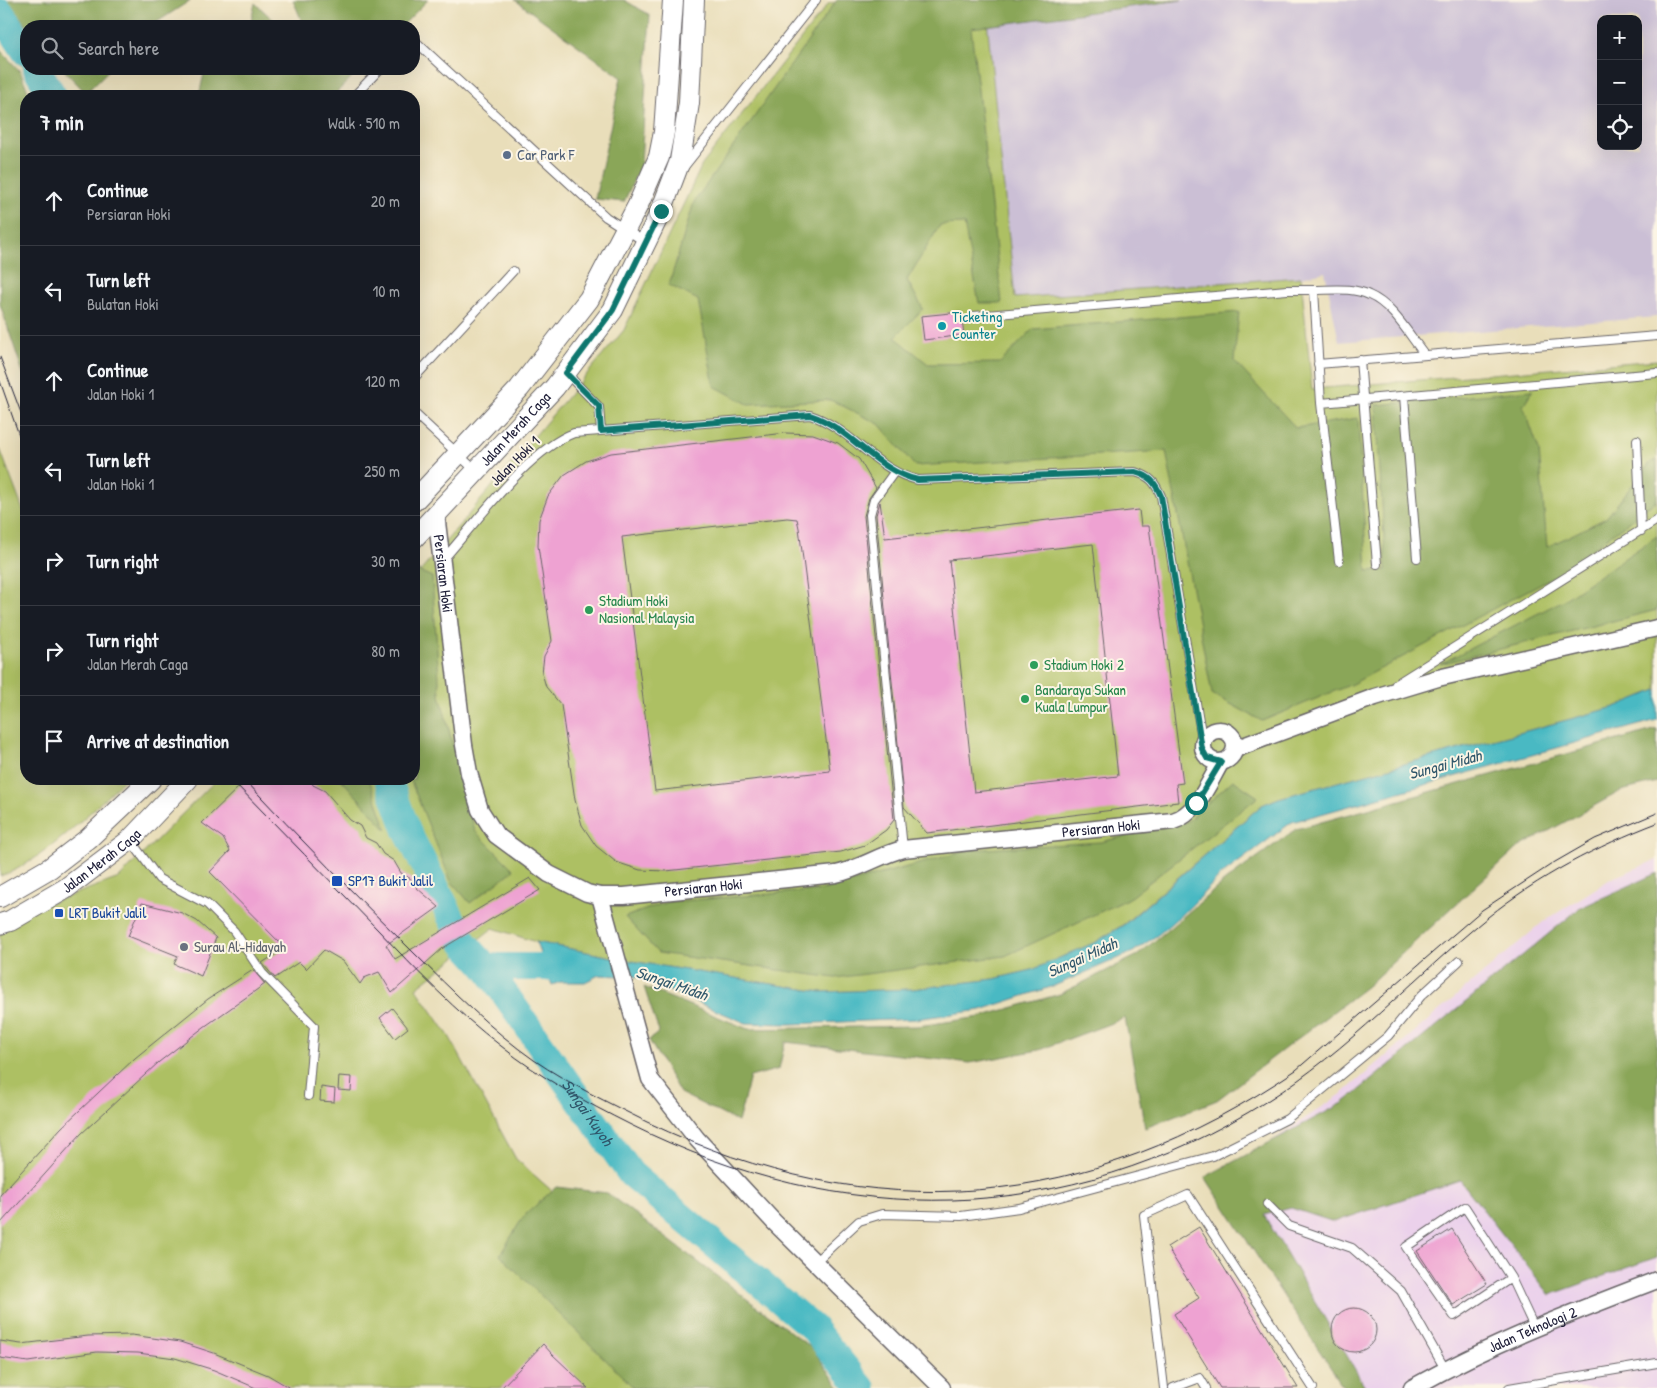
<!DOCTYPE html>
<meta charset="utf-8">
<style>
body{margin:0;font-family:"Patrick Hand",sans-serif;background:#20242c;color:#f1f3f6}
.controls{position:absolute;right:15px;top:15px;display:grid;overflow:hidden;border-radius:10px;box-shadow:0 5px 20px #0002}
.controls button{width:45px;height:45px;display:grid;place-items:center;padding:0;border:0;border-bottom:1px solid #363941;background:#171b24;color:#f1f3f6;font:25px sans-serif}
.stop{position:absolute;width:15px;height:15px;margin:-11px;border:4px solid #0f766e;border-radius:50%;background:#fff}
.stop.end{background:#0f766e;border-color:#fff;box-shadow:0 1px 5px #0008}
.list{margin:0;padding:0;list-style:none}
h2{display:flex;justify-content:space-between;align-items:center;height:65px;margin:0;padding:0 20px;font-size:21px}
h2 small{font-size:16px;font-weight:400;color:#9ea1a6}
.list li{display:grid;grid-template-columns:32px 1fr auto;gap:15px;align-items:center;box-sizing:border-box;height:90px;padding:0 20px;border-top:1px solid #363941}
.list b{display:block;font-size:19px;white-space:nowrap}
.list p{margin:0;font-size:16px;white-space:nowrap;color:#9ea1a6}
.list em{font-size:16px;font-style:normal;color:#9ea1a6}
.icon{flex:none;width:28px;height:28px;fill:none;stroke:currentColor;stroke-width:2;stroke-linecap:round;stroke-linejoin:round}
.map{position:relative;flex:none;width:1657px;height:1388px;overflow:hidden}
.search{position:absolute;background:#171b24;box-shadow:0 5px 20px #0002;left:20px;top:20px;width:400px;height:55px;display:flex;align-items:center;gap:12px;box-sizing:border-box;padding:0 18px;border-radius:20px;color:#9ea1a6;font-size:19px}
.panel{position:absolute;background:#171b24;box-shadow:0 5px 20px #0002;left:20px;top:90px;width:400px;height:695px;border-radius:20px}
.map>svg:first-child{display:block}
.built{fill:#ebd1eb}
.industrial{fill:#cbbfd5;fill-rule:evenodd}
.green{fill:#adc063;stroke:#68714f}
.forest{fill:#8aa659;stroke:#56644a}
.water{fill:#4ab9c3;stroke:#366e7f}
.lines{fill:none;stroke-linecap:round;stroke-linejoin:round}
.river{stroke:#4ab9c3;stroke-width:28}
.building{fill:#eea2d2;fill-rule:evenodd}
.service-casing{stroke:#686467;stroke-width:10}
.minor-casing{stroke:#686467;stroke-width:19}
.tertiary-casing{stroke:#686467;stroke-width:22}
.service{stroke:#fff;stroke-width:8}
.minor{stroke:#fff;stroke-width:16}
.tertiary{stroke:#fff;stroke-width:20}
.tram{stroke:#22223b;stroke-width:1}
.route{stroke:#0f766e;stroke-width:6}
.service-dot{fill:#5c6f8a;stroke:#fcf5e5;stroke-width:2}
.culture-dot{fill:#0f9aa8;stroke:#fcf5e5;stroke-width:2}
.leisure-dot{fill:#2e9e5b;stroke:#fcf5e5;stroke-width:2}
.transit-dot{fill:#1a4fb4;stroke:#fcf5e5;stroke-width:2}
.worship-dot{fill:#6b7280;stroke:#fcf5e5;stroke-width:2}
.labels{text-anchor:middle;stroke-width:4;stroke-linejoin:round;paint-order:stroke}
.service-label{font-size:15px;fill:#4e5e75;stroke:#fcf5e5;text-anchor:start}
.culture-label{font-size:15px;fill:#0d838f;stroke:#fcf5e5;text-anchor:start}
.street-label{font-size:15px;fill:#22223b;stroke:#fcf5e5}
.leisure-label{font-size:15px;fill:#27864d;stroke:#fcf5e5;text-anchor:start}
.transit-label{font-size:15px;fill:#164399;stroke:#fcf5e5;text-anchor:start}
.worship-label{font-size:15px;fill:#5b616d;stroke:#fcf5e5;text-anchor:start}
.water-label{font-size:16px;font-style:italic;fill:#30576b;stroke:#fcf5e5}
</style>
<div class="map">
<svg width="1657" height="1388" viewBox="0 0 1657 1388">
<rect width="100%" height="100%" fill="#fcf5e5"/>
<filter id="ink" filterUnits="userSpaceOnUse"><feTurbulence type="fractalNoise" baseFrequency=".02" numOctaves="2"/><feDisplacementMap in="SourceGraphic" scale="10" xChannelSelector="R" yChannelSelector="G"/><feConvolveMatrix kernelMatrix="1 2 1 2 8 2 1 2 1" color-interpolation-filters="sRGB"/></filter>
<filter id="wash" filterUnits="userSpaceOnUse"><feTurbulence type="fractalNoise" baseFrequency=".0096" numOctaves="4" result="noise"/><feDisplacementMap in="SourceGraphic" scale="20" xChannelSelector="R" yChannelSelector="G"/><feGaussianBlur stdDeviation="1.12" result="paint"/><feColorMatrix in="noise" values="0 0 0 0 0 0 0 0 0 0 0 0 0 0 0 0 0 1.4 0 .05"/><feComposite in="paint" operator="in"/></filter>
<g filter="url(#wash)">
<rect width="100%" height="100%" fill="#e9deba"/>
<path class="built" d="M1657,860V1388H1356L1219,1176L1343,1093L1543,922L1612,878Z"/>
<path class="industrial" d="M985,0H1657V317L1339,342L1325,272L1301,277L1015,298ZM1601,19H1638V146H1601Z"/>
<path class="green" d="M856,0H985L1015,298L1301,277L1312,389L1657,360V690L1615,707L1279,798L1262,805L1124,924L1096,942L1032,970L994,979L913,989L821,992L637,962L536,942L493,928L416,988L449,1036L516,1159L621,1252L826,1388H0V921L119,878L217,779H414V579L624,330L702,165L829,3Z
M0,449L26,518V779H125C95,808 39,865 0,876Z"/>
<path class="forest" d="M6,0H191L151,26H27Z
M293,0H428L402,26H304Z
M515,0H624L650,15L641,164L624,202L595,199L621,77Z
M837,0H1182L971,28L1002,303H979L964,224L940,225L907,280L923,309L895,337L928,364L1000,363L1033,329L1239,312L1234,361L1296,428L1358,418L1367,571L1386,570L1376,405L1533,390L1523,405L1539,450L1547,547L1606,518L1650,463L1657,460V500L1562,572L1352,684L1262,721L1212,694L1166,451L915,466L879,424L831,400L748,404L714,386L698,300L669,285L694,202Z
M255,3L280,26H250Z
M0,50L20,71L30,96H26V382L0,304Z
M63,69H110L86,93Z
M205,69H360L333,96H199Z
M1657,536V610L1440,664L1562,601Z
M414,569L432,577L440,695L475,831L514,870L470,903L451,881L410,779H414Z
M1657,729V782L1621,791L1516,849L1367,986L1217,1100L1145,1128L1125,1018L1039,1050L970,1063L785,1042L779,1069L750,1077L738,1122L680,1093L649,1040L659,1032L644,987L748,1029L918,1026L980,1017L1060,994L1138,955L1225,881L1296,829Z
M341,779H369L387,830Z
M1233,780L1258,797L1128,899L1005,956L835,978L658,953L625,917L667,902L822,890L970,850L1101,842L1188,821Z
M1657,873V1257L1550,1295L1460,1180L1334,1222L1291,1208L1264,1215L1366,1388H1344L1205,1177L1343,1103L1580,908Z
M556,1187L607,1193L813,1349L840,1388H634L500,1255L523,1217Z"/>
<path class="water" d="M1657,690V720L1292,822L1220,876L1190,907L1159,934L1133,952L1054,986L981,1010L915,1019L789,1024L746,1023L651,983L642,977L599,975L585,982H561L552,985L536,942L637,962L821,992L913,989L994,979L1032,970L1096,942L1125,924L1262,805L1279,798L1615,707Z"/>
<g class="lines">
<g class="river">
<path d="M0,12L26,52"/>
<path d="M37,69L53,96"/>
<path id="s1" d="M388,779L407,831L464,943L486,967L631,1174L813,1328L862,1388"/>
<path d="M486,967H582"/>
</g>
</g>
<g id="blocks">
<path class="building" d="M961,312L964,335L924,340L921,316Z
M786,433L813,434L838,443L859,459L876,488L869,498L864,516L894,820L886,830L865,845L841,852L666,871L640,870L616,862L596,846L582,825L575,800L561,705L546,687L542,673L544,656L552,641L538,546L539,520L548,496L564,475L586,461L611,453ZM787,518L797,519L799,528L830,771L655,791L622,537Z
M880,502L885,538L1139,510L1141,526H1149L1183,783L1176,784L1178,802L927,833L904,807L876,515ZM1093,544L1118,776L974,792L949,560Z
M247,779H310L313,785L325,791L350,820L360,826L366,838L376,843L383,854L394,861L401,873L411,879L417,888L439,907L386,945L395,959L530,878L540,890L443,948L392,993L379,972L364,978L360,984L343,961L324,950L306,969L299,962L275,978L262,963L285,948L210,872L230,851L223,838L202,823Z
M142,903L182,913L197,921L216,938L201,976L174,964L178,956L128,936Z
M253,970L265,984L204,1027L159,1062L81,1134L0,1224V1195L61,1128L135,1058L208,999Z
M392,1008L408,1028L395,1038L380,1018Z
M339,1076L352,1077L351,1091L338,1090Z
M321,1087L335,1089L334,1102L320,1101Z
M1199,1227L1298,1388H1220L1174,1314L1199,1298L1167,1247Z
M1452,1229L1487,1284L1453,1305L1417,1251Z
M1332 1330a22 22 0 1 1 44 0a22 22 0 1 1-44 0Z
M132,1335L180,1342L214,1353L268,1375L290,1388H256L214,1370L175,1358L138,1353L97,1352L28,1362L0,1358V1341L21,1344L88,1336Z
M543,1344L552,1354L588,1388H501Z"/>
</g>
</g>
<g filter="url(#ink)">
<use href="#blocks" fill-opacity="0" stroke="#686467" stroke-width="1"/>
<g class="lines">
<defs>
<path id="service" d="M414,40L606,217L645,242
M354,96L380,69
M684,167L816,0
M1314,290C1331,290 1353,287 1369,295C1393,305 1409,335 1425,355
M974,316L1287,290H1314L1321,403L1339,561
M1360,360L1377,564
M1318,364L1657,336
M566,373L599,407L601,431
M414,378L513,271
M1404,396L1417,558
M1321,403L1657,373
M414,413L476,471
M1637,440L1641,531
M895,471L874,500L870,515L903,849
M442,561C476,523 528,450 574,433L810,415C851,428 876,471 918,480L1135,472C1150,476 1155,482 1161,496L1203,744
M1396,684L1657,520
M131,841L159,879L207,904L234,931L262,973L314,1026L308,1096
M1267,1204L1289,1226L1352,1248L1401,1291L1445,1369
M815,1262L859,1221L882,1214L961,1216L1019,1208L1213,1156L1287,1119L1388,1036L1421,996L1459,961
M1511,1278L1454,1316L1406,1247L1465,1207L1511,1278L1534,1327
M1164,1388L1144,1215L1188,1195L1313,1388
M1173,1388L1200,1378L1206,1388
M1509,1388L1657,1363"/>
<g id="minor">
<path id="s2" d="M436,514L464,745L469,773L480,810L496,835L549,874L587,893L600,896H624L836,874C860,869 879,855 903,849L1173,821C1197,814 1209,782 1221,762"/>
<circle cx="1219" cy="746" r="16"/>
<path d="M1235,749L1375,697L1438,678L1657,628"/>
<path d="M600,896L650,1079L697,1139L774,1222L942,1388"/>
<path id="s3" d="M1412,1388C1490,1344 1573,1312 1657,1280"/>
</g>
<g id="tertiary">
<path d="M414,501L519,389L589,299L638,205L659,157L664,132L673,0"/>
<path id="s4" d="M414,538L555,387L613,310L661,211L680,161L689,103L694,0"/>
<path d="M0,897L50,868L89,838L151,779"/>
<path id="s5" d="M0,924L10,921L65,889L130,840L188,779"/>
</g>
</defs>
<use href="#service" class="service-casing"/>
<use href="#minor" class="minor-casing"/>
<use href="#tertiary" class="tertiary-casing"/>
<use href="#service" class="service"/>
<use href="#minor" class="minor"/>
<use href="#tertiary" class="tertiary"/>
<path class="tram" d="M0,357L26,426
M0,381L26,455
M231,779C280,829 329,880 378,930C417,971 456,1012 501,1046C541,1078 585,1102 631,1125C843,1230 1065,1228 1267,1101C1349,1050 1413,978 1488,917C1538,877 1597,846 1657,823
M244,779C300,839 357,897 415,954C453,991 491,1030 534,1060C569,1084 609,1103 647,1122C874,1230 1088,1212 1296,1070L1482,910L1555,862L1595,839L1657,813"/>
</g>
</g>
<g class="lines" filter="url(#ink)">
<path class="route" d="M661,211L613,310L566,373L599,406L601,431L810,415C851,428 876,471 918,480L1135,472C1150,476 1155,482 1161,496L1202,749L1207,758L1221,762L1196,803"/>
</g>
<circle class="service-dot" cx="507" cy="155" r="5"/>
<circle class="culture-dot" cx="942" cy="326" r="5"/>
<g class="leisure-dot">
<circle cx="589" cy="610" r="5"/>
<circle cx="1034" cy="665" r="5"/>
<circle cx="1025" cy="699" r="5"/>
</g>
<g class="transit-dot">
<rect x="331" y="875" width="12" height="12" rx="2.5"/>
<rect x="54" y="908" width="10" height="10" rx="2.5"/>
</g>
<circle class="worship-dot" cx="184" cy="947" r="5"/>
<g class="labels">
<g class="service-label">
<text x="517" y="160">Car Park F</text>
</g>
<g class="culture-label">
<text x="952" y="322">Ticketing<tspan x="952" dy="17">Counter</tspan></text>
</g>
<g class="street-label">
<text dy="5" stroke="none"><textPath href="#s4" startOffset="149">Jalan Merah Caga</textPath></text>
<text transform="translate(515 461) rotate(-45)" y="5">Jalan Hoki 1</text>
<text dy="5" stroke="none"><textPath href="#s2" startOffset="60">Persiaran Hoki</textPath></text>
<text dy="5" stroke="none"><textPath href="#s2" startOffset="959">Persiaran Hoki</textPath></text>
<text dy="5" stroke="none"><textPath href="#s5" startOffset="120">Jalan Merah Caga</textPath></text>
<text dy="5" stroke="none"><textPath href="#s2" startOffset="555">Persiaran Hoki</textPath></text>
<text dy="5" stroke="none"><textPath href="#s3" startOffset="134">Jalan Teknologi 2</textPath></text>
</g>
<g class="leisure-label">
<text x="599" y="606">Stadium Hoki<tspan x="599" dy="17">Nasional Malaysia</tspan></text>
<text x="1044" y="670">Stadium Hoki 2</text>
<text x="1035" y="695">Bandaraya Sukan<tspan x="1035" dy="17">Kuala Lumpur</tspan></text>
</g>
<g class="transit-label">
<text x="348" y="886">SP17 Bukit Jalil</text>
<text x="69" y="918">LRT Bukit Jalil</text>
</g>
<g class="worship-label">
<text x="194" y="952">Surau Al-Hidayah</text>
</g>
<g class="water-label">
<text transform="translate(1445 764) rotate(-15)" y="6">Sungai Midah</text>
<text transform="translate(1082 957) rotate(-24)" y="6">Sungai Midah</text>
<text transform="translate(672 983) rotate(19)" y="6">Sungai Midah</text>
<text dy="6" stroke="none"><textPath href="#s1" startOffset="391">Sungai Kuyoh</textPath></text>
</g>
</g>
</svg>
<div class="controls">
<button>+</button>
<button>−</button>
<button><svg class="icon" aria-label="locate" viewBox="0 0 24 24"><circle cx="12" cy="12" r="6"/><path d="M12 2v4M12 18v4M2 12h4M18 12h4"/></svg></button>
</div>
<div class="stop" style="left:1196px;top:803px"></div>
<div class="stop end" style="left:661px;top:211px"></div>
<div class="search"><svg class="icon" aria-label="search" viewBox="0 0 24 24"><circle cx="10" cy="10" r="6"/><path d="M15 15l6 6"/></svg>Search here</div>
<section class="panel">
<h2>7 min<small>Walk · 510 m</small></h2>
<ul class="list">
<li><svg class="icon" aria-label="ahead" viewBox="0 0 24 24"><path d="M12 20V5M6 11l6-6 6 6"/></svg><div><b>Continue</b><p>Persiaran Hoki</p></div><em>20 m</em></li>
<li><svg class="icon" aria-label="left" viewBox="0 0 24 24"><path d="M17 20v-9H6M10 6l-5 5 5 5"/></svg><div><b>Turn left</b><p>Bulatan Hoki</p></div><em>10 m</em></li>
<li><svg class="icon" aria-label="ahead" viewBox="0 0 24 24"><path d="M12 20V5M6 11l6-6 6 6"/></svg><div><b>Continue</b><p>Jalan Hoki 1</p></div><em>120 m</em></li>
<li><svg class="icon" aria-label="left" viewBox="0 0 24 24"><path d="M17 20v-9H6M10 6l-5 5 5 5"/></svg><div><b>Turn left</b><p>Jalan Hoki 1</p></div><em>250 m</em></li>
<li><svg class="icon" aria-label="right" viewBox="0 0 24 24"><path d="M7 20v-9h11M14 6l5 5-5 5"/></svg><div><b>Turn right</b></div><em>30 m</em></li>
<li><svg class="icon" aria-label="right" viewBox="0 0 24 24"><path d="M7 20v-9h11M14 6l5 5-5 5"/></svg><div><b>Turn right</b><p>Jalan Merah Caga</p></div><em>80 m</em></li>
<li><svg class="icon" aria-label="arrive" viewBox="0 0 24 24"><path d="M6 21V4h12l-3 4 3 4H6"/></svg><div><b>Arrive at destination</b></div></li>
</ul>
</section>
</div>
